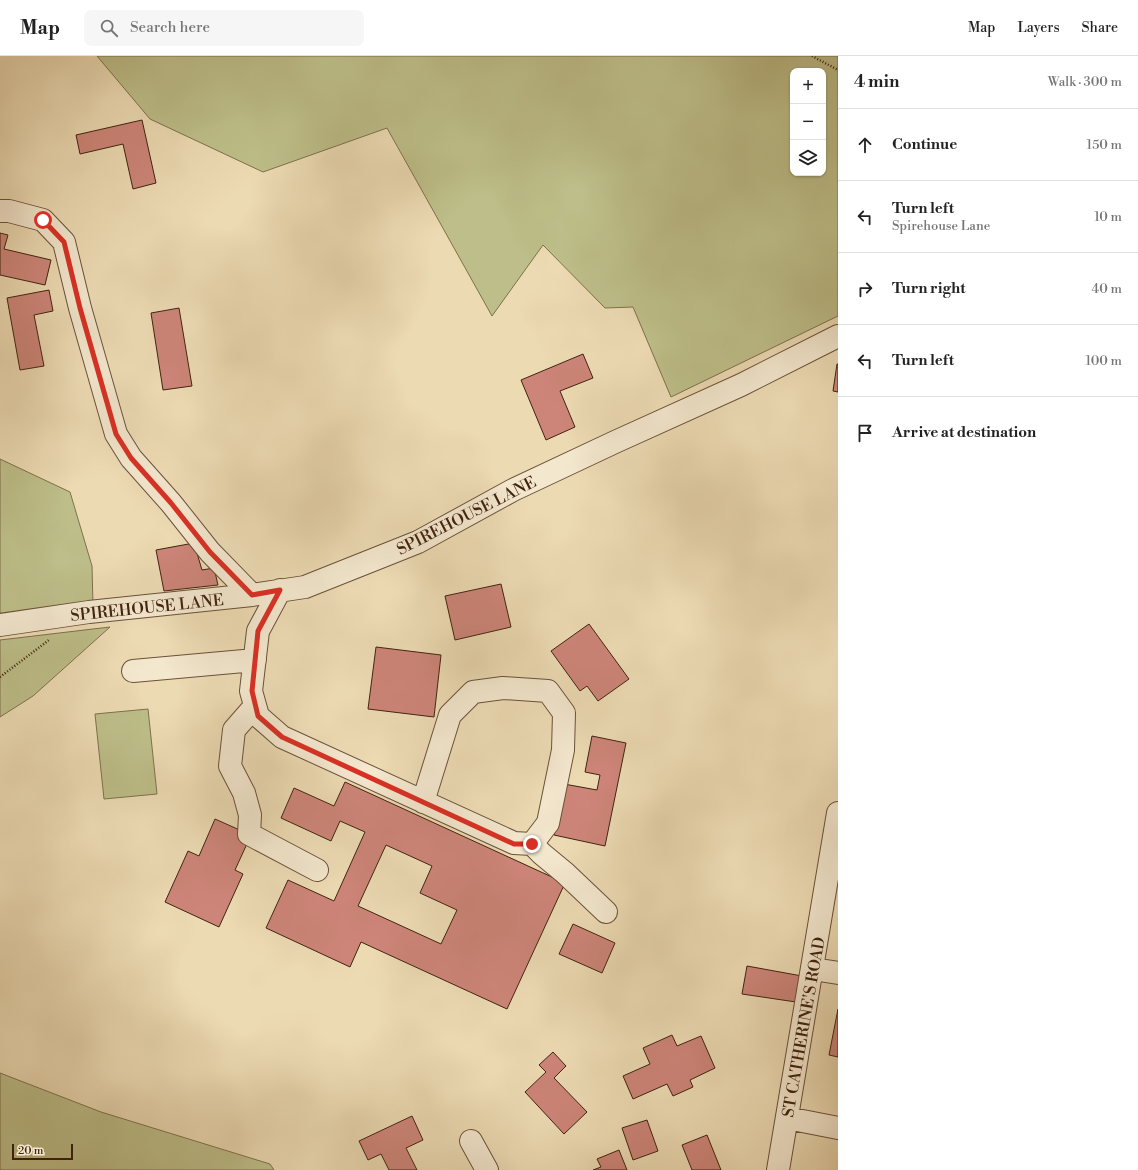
<!DOCTYPE html>
<meta charset="utf-8">
<style>
body{margin:0;font-family:"Libre Bodoni",serif;background:#f6f6f6;color:#222}
.controls{position:absolute;right:12px;top:12px;display:grid;overflow:hidden;border-radius:8px;box-shadow:0 1px 3px #0004}
.controls button{width:36px;height:36px;display:grid;place-items:center;padding:0;border:0;border-bottom:1px solid #e0e0e0;background:#fff;color:#222;font:20px sans-serif}
.scale{position:absolute;left:12px;bottom:10px;width:61px;box-sizing:border-box;padding-left:4px;border:2px solid #40230f;border-top:0;font-size:11px;line-height:14px;white-space:nowrap;color:#40230f;-webkit-text-stroke:3px #f3e7ce;paint-order:stroke}
.stop{position:absolute;width:12px;height:12px;margin:-9px;border:3px solid #d93025;border-radius:50%;background:#fff}
.stop.end{background:#d93025;border-color:#fff;box-shadow:0 1px 4px #0008}
.list{margin:0;padding:0;list-style:none}
h2{display:flex;justify-content:space-between;align-items:center;height:52px;margin:0;padding:0 16px;font-size:17px}
h2 small{font-size:13px;font-weight:400;color:#767676}
.list li{display:grid;grid-template-columns:26px 1fr auto;gap:12px;align-items:center;box-sizing:border-box;height:72px;padding:0 16px;border-top:1px solid #e0e0e0}
.list b{display:block;font-size:15px;white-space:nowrap}
.list p{margin:0;font-size:13px;white-space:nowrap;color:#767676}
.list em{font-size:13px;font-style:normal;color:#767676}
.icon{flex:none;width:22px;height:22px;fill:none;stroke:currentColor;stroke-width:2;stroke-linecap:round;stroke-linejoin:round}
.map{position:relative;flex:none;width:838px;height:1114px;overflow:hidden}
header{display:flex;align-items:center;gap:24px;box-sizing:border-box;height:56px;padding:0 20px;background:#fff;border-bottom:1px solid #e0e0e0}
header strong{font-size:19px}
nav{display:flex;gap:22px;margin-inline-start:auto;font-size:14px}
.search{width:280px;height:36px;background:#f6f6f6;display:flex;align-items:center;gap:10px;box-sizing:border-box;padding:0 14px;border-radius:8px;color:#767676;font-size:15px}
main{display:flex}
aside{flex:1;background:#fff}
.map>svg:first-child{display:block}
.green{fill:#bdbe89;stroke:#7e704c;fill-rule:evenodd}
.building{fill:#cd8579;stroke:#40230f;fill-rule:evenodd}
.lines{fill:none;stroke-linecap:round;stroke-linejoin:round}
.minor-casing{stroke:#6b5138;stroke-width:24}
.path{stroke:#40230f;stroke-width:2.5;stroke-dasharray:1 2;stroke-linecap:butt}
.minor{stroke:#f3e7ce;stroke-width:22}
.route{stroke:#d93025;stroke-width:5}
.labels{text-anchor:middle;stroke-width:3;stroke-linejoin:round;paint-order:stroke}
.street-label{font-size:16px;fill:#40230f;stroke:#f3e7ce}
</style>
<header>
<strong>Map</strong>
<div class="search"><svg class="icon" aria-label="search" viewBox="0 0 24 24"><circle cx="10" cy="10" r="6"/><path d="M15 15l6 6"/></svg>Search here</div>
<nav><a>Map</a><a>Layers</a><a>Share</a></nav>
</header>
<main>
<div class="map">
<svg width="838" height="1114" viewBox="0 0 838 1114">
<rect width="100%" height="100%" fill="#ecdab3"/>
<filter id="stains"><feTurbulence type="fractalNoise" baseFrequency=".005" numOctaves="4"/><feColorMatrix values="0 0 0 0 .2 0 0 0 0 .09 0 0 0 0 .02 0 0 0 .5 -.17"/></filter>
<radialGradient id="worn" r=".72"><stop offset=".6" stop-color="#630" stop-opacity="0"/><stop offset="1" stop-color="#630" stop-opacity=".3"/></radialGradient>
<path class="green" d="M97,0H838V260L671,341L633,251L605,252L543,189L492,260L387,72L263,116L150,63ZM793,15H823V117H793Z
M0,403L70,436L92,510L93,549L0,562Z
M110,571L33,640L0,661V584Z
M148,653L157,738L104,743L95,658Z
M0,1017L101,1056L270,1108L274,1114H0Z"/>
<path class="building" d="M142,64L156,127L133,133L123,88L80,98L76,79Z
M0,177L8,179L4,193L51,204L45,229L0,219Z
M49,234L53,255L34,259L44,310L20,314L7,242Z
M179,252L192,330L163,334L151,257Z
M583,298L593,322L560,335L575,371L546,384L521,324Z
M837,308H838V336L833,335Z
M194,487L202,514L214,512L218,529L164,535L156,494Z
M501,528L511,571L455,584L445,540Z
M589,568L629,623L598,645L587,630L580,635L551,595Z
M376,591L441,599L434,661L368,653Z
M592,680L626,687L605,790L554,779L564,728L597,734L600,719L585,716Z
M345,726L565,827L507,953L361,886L350,911L266,872L288,824L334,845L365,776L340,765L331,785L281,762L294,732L334,750ZM386,789L432,810L420,837L457,854L441,888L358,850Z
M215,763L251,779L235,814L243,818L219,871L165,846L188,795L199,800Z
M573,868L615,887L602,917L559,898Z
M747,910L802,920L796,946L742,938Z
M838,953V1001L829,999Z
M672,979L677,990L701,980L715,1012L690,1024L693,1031L673,1040L667,1028L633,1043L623,1020L650,1008L643,992Z
M553,996L566,1010L554,1022L587,1056L564,1078L525,1036L546,1016L539,1009Z
M412,1060L423,1084L406,1092L417,1114H389L381,1098L368,1104L359,1085Z
M647,1064L658,1095L633,1104L622,1072Z
M707,1079L721,1114H692L682,1089Z
M619,1094L627,1114H593L601,1111L597,1103Z"/>
<g class="lines">
<defs>
<path id="minor" d="M0,155H9L43,164L64,186L80,252L116,378L131,402L171,447L210,496L252,539
M280,534L258,575L251,635L258,660L282,681L514,787L532,788L548,767L563,694L564,657L548,635L503,632L473,636L450,659L423,746
M0,569L89,556L252,539L305,531L418,486L513,434L615,386L741,329L838,280
M133,615L255,604
M255,650L234,674L230,710L244,737L250,759L249,778L317,814
M532,788L542,798L565,817L606,856
M813,913L838,917
M787,1062L838,1072
M471,1085L487,1114
M778,1114L838,757"/>
</defs>
<use href="#minor" class="minor-casing"/>
<path class="path" d="M812,0L838,14
M0,621L49,584"/>
<use href="#minor" class="minor"/>
</g>
<g class="lines">
<path class="route" d="M43,164L64,186L80,252L116,378L131,402L171,447L210,496L252,539L280,534L258,575L252,635L258,660L282,681L514,788H532"/>
</g>
<g class="labels">
<g class="street-label">
<text transform="translate(466 459) rotate(-27)" y="6">SPIREHOUSE LANE</text>
<text transform="translate(147 551) rotate(-6)" y="6">SPIREHOUSE LANE</text>
<text transform="translate(803 971) rotate(-80)" y="6">ST CATHERINE'S ROAD</text>
</g>
</g>
<rect width="100%" height="100%" filter="url(#stains)"/>
<rect width="100%" height="100%" fill="url(#worn)"/>
</svg>
<div class="controls">
<button>+</button>
<button>−</button>
<button><svg class="icon" aria-label="layers" viewBox="0 0 24 24"><path d="M12 4l9 5-9 5-9-5zM3 14l9 5 9-5"/></svg></button>
</div>
<div class="scale">20 m</div>
<div class="stop" style="left:43px;top:164px"></div>
<div class="stop end" style="left:532px;top:788px"></div>
</div>
<aside>
<h2>4 min<small>Walk · 300 m</small></h2>
<ul class="list">
<li><svg class="icon" aria-label="ahead" viewBox="0 0 24 24"><path d="M12 20V5M6 11l6-6 6 6"/></svg><div><b>Continue</b></div><em>150 m</em></li>
<li><svg class="icon" aria-label="left" viewBox="0 0 24 24"><path d="M17 20v-9H6M10 6l-5 5 5 5"/></svg><div><b>Turn left</b><p>Spirehouse Lane</p></div><em>10 m</em></li>
<li><svg class="icon" aria-label="right" viewBox="0 0 24 24"><path d="M7 20v-9h11M14 6l5 5-5 5"/></svg><div><b>Turn right</b></div><em>40 m</em></li>
<li><svg class="icon" aria-label="left" viewBox="0 0 24 24"><path d="M17 20v-9H6M10 6l-5 5 5 5"/></svg><div><b>Turn left</b></div><em>100 m</em></li>
<li><svg class="icon" aria-label="arrive" viewBox="0 0 24 24"><path d="M6 21V4h12l-3 4 3 4H6"/></svg><div><b>Arrive at destination</b></div></li>
</ul>
</aside>
</main>
